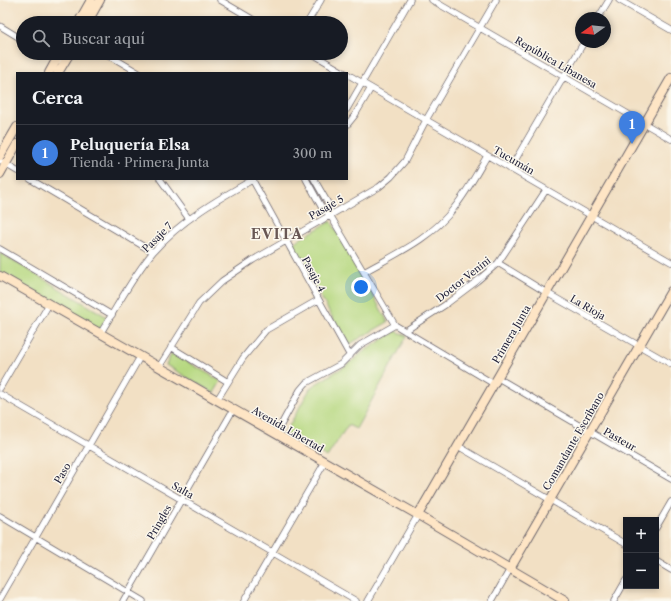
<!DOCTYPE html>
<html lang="es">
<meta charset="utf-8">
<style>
body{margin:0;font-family:"Libre Caslon Text",serif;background:#242831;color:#f1f3f6}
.controls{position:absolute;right:12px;bottom:12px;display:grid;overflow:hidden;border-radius:0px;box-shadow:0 2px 6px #0003}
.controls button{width:36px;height:36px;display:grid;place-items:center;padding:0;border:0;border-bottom:1px solid #363941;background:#171b24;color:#f1f3f6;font:20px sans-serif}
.compass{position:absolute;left:575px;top:12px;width:36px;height:36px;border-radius:50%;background:#171b24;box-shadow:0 2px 6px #0003;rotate:255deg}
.you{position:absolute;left:361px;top:287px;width:14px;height:14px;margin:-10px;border:3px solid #fff;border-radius:50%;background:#1a73e8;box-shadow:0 0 0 6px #1a73e833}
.badge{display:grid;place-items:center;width:26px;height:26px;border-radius:50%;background:#8c9099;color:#fff;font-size:13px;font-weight:700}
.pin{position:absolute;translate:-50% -33px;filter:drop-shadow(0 1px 2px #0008)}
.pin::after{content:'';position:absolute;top:21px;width:14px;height:12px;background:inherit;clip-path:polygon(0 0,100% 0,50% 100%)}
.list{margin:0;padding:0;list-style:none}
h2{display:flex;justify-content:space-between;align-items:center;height:52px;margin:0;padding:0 16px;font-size:17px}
h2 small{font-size:13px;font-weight:400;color:#9ea1a6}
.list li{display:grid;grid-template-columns:26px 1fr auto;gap:12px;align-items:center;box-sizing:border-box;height:56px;padding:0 16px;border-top:1px solid #363941}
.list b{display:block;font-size:15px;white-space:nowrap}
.list p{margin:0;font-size:13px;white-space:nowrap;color:#9ea1a6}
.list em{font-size:13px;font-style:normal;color:#9ea1a6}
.icon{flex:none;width:22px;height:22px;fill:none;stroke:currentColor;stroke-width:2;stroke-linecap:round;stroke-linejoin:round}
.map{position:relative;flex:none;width:671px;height:601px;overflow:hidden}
.search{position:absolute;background:#171b24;box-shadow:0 2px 6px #0003;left:16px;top:16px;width:332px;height:44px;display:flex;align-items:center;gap:10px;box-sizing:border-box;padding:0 14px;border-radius:22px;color:#9ea1a6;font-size:15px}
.panel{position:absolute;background:#171b24;box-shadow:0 2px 6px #0003;left:16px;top:72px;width:332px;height:108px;border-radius:0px}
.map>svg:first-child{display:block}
.green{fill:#b6d880;stroke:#6c7d5e}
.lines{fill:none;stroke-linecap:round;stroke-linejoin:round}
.street-casing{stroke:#6b646b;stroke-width:7}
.secondary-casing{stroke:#6b646b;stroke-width:10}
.street{stroke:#fff;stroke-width:5.5}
.secondary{stroke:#fee5c5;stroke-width:8}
.labels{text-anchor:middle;stroke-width:3;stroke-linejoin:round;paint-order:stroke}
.street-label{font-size:10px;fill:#22223b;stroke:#fbf7ec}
.district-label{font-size:14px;font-weight:bold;letter-spacing:1px;fill:#685754;stroke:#fbf7ec}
</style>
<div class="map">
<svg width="671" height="601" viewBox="0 0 671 601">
<rect width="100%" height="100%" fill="#fbf7ec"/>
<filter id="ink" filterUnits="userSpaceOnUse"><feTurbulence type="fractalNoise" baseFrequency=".025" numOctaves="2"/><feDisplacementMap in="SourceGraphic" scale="8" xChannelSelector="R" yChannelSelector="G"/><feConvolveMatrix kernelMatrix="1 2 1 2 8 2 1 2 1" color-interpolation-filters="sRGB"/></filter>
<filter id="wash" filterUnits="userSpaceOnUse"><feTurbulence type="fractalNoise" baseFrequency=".012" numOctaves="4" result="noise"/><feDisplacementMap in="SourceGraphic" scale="16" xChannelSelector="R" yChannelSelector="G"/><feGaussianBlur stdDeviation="0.9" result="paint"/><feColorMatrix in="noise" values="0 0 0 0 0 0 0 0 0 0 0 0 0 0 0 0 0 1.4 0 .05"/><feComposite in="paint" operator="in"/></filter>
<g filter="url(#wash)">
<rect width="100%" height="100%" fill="#f2e0c4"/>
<path class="green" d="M331,221L388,322L348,345L291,244Z
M0,253L107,317L99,330L0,273Z
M396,331L407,336L356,429L348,425L327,457L285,433L311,387L347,365L363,352Z
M172,353L221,381L214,393L166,365Z"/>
</g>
<g filter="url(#ink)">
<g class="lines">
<defs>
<path id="street" d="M220,0L259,23
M432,0L671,139
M619,0L671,30
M598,18L609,0
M307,23L321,0
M0,26L23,40
M46,53L59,60
M105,53L139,73
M311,53L345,73
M347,74L671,262
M347,109L410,0
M347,125L355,115L371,88
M0,161L17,171
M510,169L584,42
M30,179L153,252
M160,179L189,219
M252,179L350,356
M306,179L322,208L330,215L395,325L494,384
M314,179L329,205L330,215
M0,249L112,315
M498,263L547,293L671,364
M364,272C396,254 432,238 454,208C467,192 477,173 487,156
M405,331L445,305L477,281L498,263L546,190
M100,334C117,307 132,277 153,252C180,221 218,199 254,179
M171,347L228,382
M159,367L199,303L222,281L253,260L379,187L391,177L405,161L426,120L496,0
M498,378L671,479
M0,388L49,304
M0,394L356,601
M217,400L243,358L266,330L318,300
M276,434L300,390L306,383L341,364L360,345L395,325
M458,446L626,544
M0,516L143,601
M656,528L671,502
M656,561L671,570
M0,599L140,357
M123,601L233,410
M244,601L325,462
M368,601L418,515
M492,601L510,569
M614,601L626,580"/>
<path id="secondary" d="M78,23L91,0
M87,23L100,0
M49,73L60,53
M58,73L70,53
M0,156L17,127
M0,174L17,144
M0,276L418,515L565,601
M418,515L671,78
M510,569L671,291"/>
</defs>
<use href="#street" class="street-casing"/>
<use href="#secondary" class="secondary-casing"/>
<use href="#street" class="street"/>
<use href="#secondary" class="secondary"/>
</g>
</g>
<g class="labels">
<g class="street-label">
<text transform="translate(556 62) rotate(30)" y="4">República Libanesa</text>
<text transform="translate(514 160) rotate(30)" y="4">Tucumán</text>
<text transform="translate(326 207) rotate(-30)" y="4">Pasaje 5</text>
<text transform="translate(157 237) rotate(-45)" y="4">Pasaje 7</text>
<text transform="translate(314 274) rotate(62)" y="4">Pasaje 4</text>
<text transform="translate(463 279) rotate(-38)" y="4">Doctor Venini</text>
<text transform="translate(588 307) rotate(30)" y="4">La Rioja</text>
<text transform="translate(511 334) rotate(-60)" y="4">Primera Junta</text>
<text transform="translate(288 429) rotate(30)" y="4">Avenida Libertad</text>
<text transform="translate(620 439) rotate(30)" y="4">Pasteur</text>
<text transform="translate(573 441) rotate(-60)" y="4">Comandante Escribano</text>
<text transform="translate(62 473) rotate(-60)" y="4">Paso</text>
<text transform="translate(183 490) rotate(30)" y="4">Salta</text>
<text transform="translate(159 522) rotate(-60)" y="4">Pringles</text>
</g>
<g class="district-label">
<text x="277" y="239">EVITA</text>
</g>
</g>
</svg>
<div class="controls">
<button>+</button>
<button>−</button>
</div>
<svg class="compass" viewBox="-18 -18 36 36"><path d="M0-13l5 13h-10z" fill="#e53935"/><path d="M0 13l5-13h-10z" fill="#9ea1a6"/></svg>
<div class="you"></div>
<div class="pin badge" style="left:632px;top:144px;background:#3f7fe0">1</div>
<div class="search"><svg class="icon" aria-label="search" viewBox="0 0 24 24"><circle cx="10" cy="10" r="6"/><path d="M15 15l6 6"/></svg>Buscar aquí</div>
<section class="panel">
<h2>Cerca<small></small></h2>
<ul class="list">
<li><span class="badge" style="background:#3f7fe0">1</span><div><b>Peluquería Elsa</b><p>Tienda · Primera Junta</p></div><em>300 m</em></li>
</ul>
</section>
</div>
